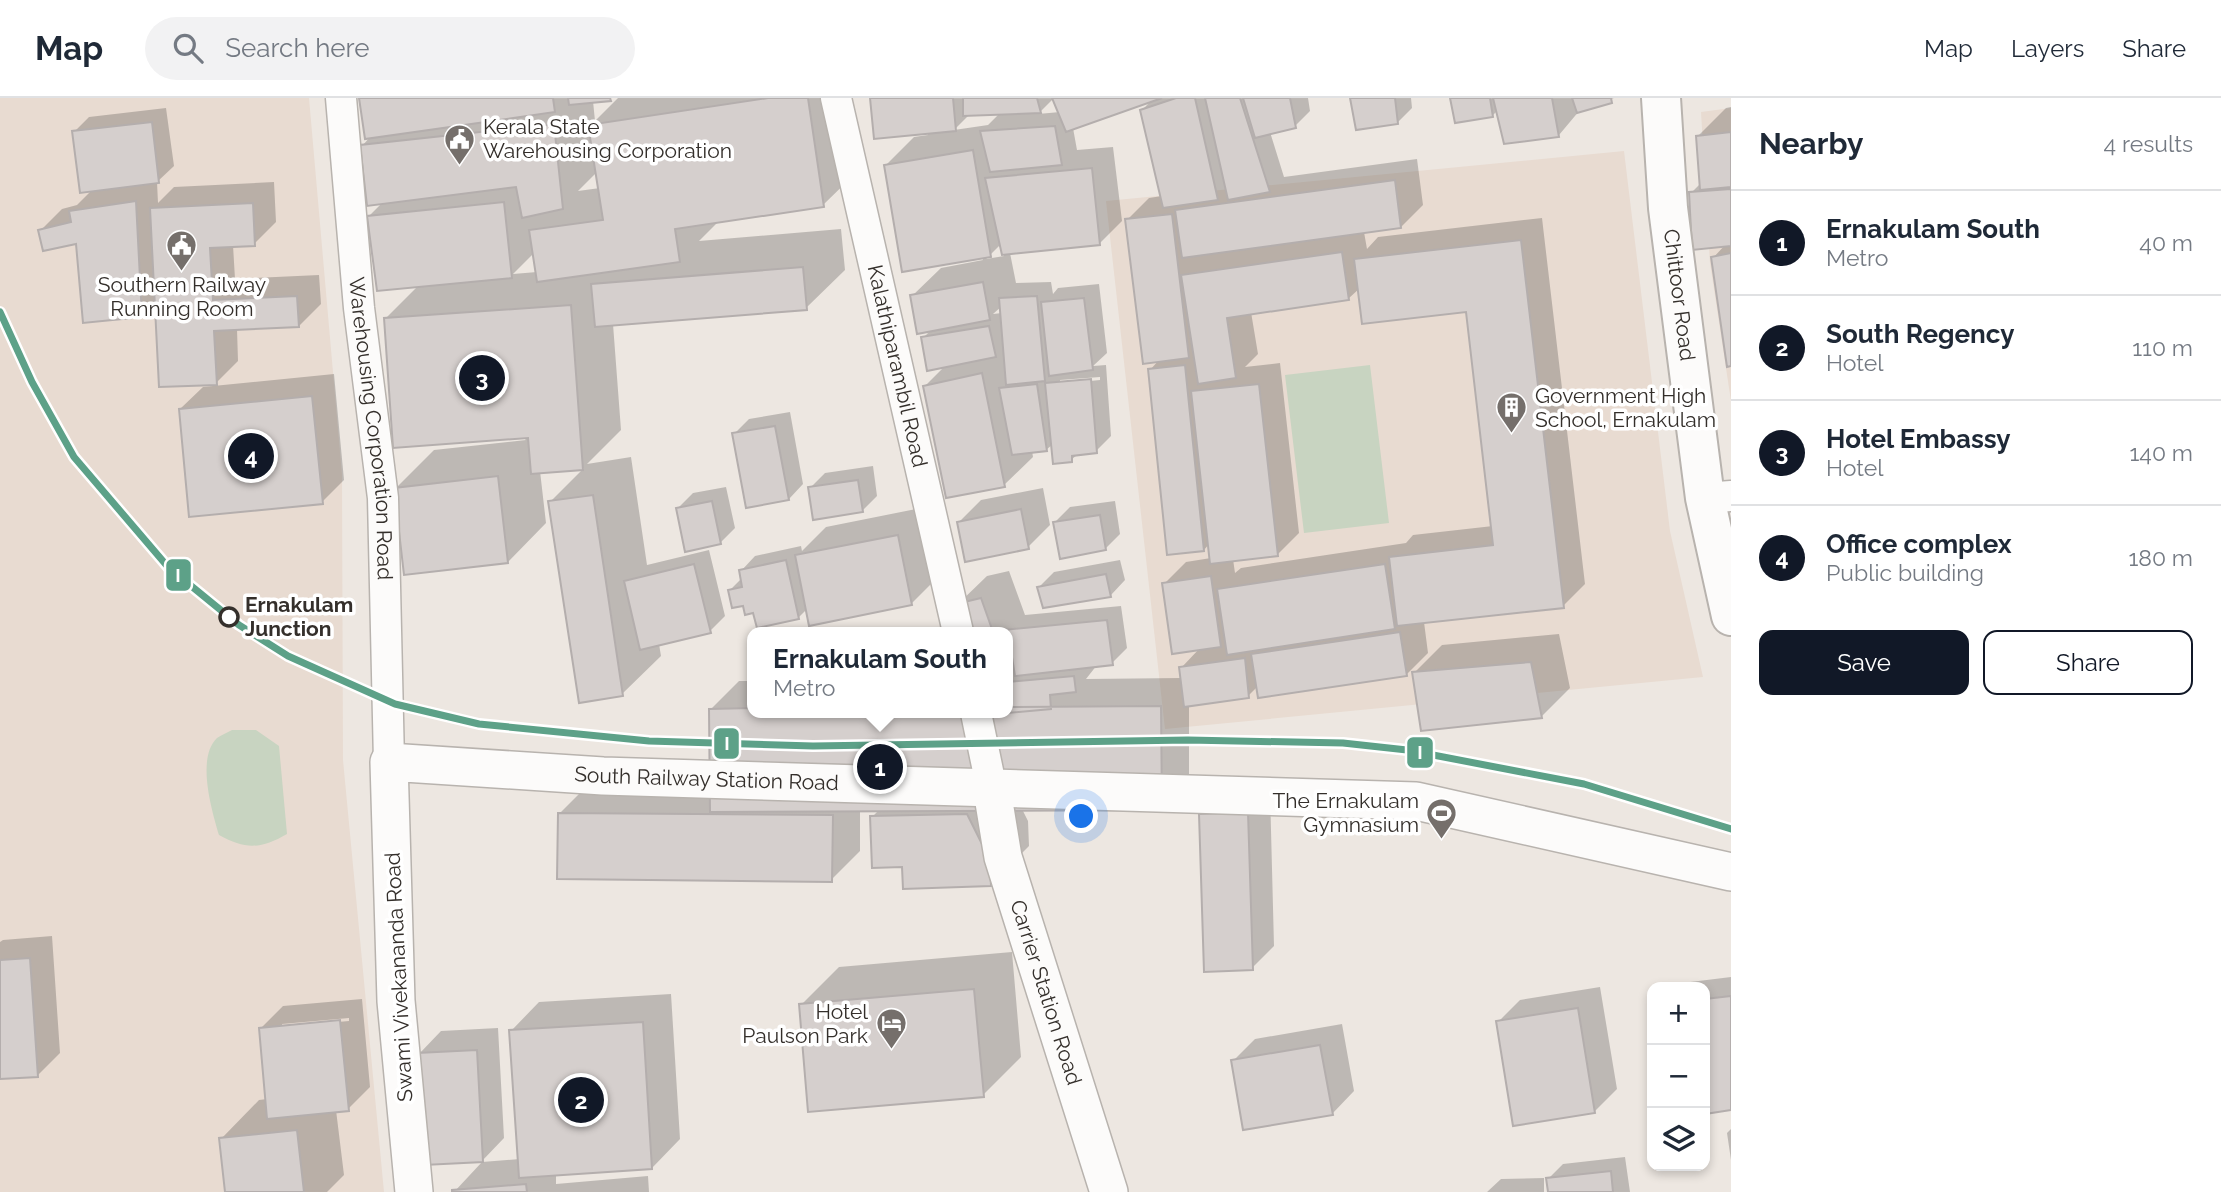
<!DOCTYPE html>
<meta charset="utf-8">
<style>
body{margin:0;font-family:Raleway,sans-serif;background:#f2f2f3;color:#1f2937}
.controls{position:absolute;right:21px;bottom:21px;display:grid;overflow:hidden;border-radius:14px;box-shadow:0 4px 10px #0003}
.controls button{width:63px;height:63px;display:grid;place-items:center;padding:0;border:0;border-bottom:2px solid #e0e1e3;background:#fff;color:#1f2937;font:35px sans-serif}
.you{position:absolute;left:1082px;top:719px;width:24px;height:24px;margin:-18px;border:5px solid #fff;border-radius:50%;background:#1a73e8;box-shadow:0 0 0 10px #1a73e833}
.badge{display:grid;place-items:center;width:46px;height:46px;border-radius:50%;background:#111827;color:#fff;font-size:23px;font-weight:700}
.pin{position:absolute;translate:-50% -50%;border:4px solid #fff;box-shadow:0 2px 7px #0006}
.popup{position:absolute;left:747px;top:529px;width:266px;height:91px;box-sizing:border-box;display:grid;place-content:center;border-radius:14px;background:#fff;filter:drop-shadow(0 2px 5px #0005);font-size:23px;white-space:nowrap;color:#747a83}
.popup b{font-size:26px;color:#1f2937}
.popup::after{content:'';position:absolute;left:50%;top:100%;margin-left:-14px;border:14px solid transparent;border-top-color:#fff}
.list{margin:0;padding:0;list-style:none}
h2{display:flex;justify-content:space-between;align-items:center;height:91px;margin:0;padding:0 28px;font-size:30px}
h2 small{font-size:23px;font-weight:400;color:#747a83}
.list li{display:grid;grid-template-columns:46px 1fr auto;gap:21px;align-items:center;box-sizing:border-box;height:105px;padding:0 28px;border-top:2px solid #e0e1e3}
.list b{display:block;font-size:26px;white-space:nowrap}
.list p{margin:0;font-size:23px;white-space:nowrap;color:#747a83}
.list em{font-size:23px;font-style:normal;color:#747a83}
.actions{display:flex;gap:14px;padding:21px 28px}
.actions a{flex:1;padding:16px 0;border:2px solid #111827;border-radius:14px;text-align:center;font-size:24px;color:#111827}
.actions .main{background:#111827;color:#fff}
.icon{flex:none;width:38px;height:38px;fill:none;stroke:currentColor;stroke-width:2;stroke-linecap:round;stroke-linejoin:round}
.map{position:relative;flex:none;width:1731px;height:1094px;overflow:hidden}
header{display:flex;align-items:center;gap:42px;box-sizing:border-box;height:98px;padding:0 35px;background:#fff;border-bottom:2px solid #e0e1e3}
header strong{font-size:33px}
nav{display:flex;gap:38px;margin-inline-start:auto;font-size:24px}
.search{width:490px;height:63px;background:#f2f2f3;display:flex;align-items:center;gap:18px;box-sizing:border-box;padding:0 24px;border-radius:38px;color:#747a83;font-size:26px}
main{display:flex}
aside{flex:1;background:#fff}
.map>svg:first-child{display:block}
.built{fill:#e8dbd1}
.green{fill:#c8d4c1}
.shadow{fill:#0003;fill-rule:evenodd}
.building{fill:#d5cfcd;stroke:#b4aead;stroke-width:2}
.lines{fill:none;stroke-linecap:round;stroke-linejoin:round}
.minor-casing{stroke:#b8b3ae;stroke-width:33}
.tertiary-casing{stroke:#b8b3ae;stroke-width:40}
.secondary-casing{stroke:#b8b3ae;stroke-width:42}
.minor{stroke:#fcfbfa;stroke-width:30}
.tertiary{stroke:#fcfbfa;stroke-width:37}
.secondary{stroke:#fcfbfa;stroke-width:38}
.metro-1-casing{stroke:#fff;stroke-width:12}
.metro-1{stroke:#5da188;stroke-width:7}
.stop-dot{fill:#fff;stroke:#342f2b;stroke-width:3.5}
.labels{text-anchor:middle;stroke-width:7;stroke-linejoin:round;paint-order:stroke}
.poi-label{font-size:21px;fill:#342f2b;stroke:#fff;text-anchor:start}
.street-label{font-size:21px;fill:#342f2b;stroke:#fff}
.stop-label{font-size:21px;font-weight:bold;fill:#342f2b;stroke:#fff;text-anchor:start}
.line-badge{stroke:#fff;stroke-width:2.5}
.badge-label{font-size:19px;text-anchor:middle;font-weight:bold;fill:#fff}
</style>
<header>
<strong>Map</strong>
<div class="search"><svg class="icon" aria-label="search" viewBox="0 0 24 24"><circle cx="10" cy="10" r="6"/><path d="M15 15l6 6"/></svg>Search here</div>
<nav><a>Map</a><a>Layers</a><a>Share</a></nav>
</header>
<main>
<div class="map">
<svg width="1731" height="1094" viewBox="0 0 1731 1094">
<rect width="100%" height="100%" fill="#ede7e1"/>
<path class="built" d="M0,0H309L342,377L343,662L384,1094H0Z
M1731,10V303L1710,165L1701,14Z
M1624,53L1670,433L1703,579L1165,631L1106,103Z"/>
<path class="green" d="M1370,267L1389,425L1304,435L1285,277Z
M232,632H256L279,648L287,736C261,751 246,752 219,737C212,713 196,660 217,640C221,637 227,635 232,632Z"/>
<path class="shadow" d="M361,0H612L593,3L595,23L618,0H851L862,69L823,107L717,125L699,143L841,131L845,172L806,210L613,226L621,332L587,366L631,359L647,467L709,452L725,518L710,533L659,546L661,558L622,596L550,404L584,370L540,373L546,425L508,464L396,390L434,352L526,342L386,220L419,187L368,119L382,105L362,48L371,38ZM597,74L600,90L578,93ZM534,155L537,174L513,176Z
M872,0H1054L1038,16L1060,14L1054,0H1308L1310,13L1295,28L1270,34L1284,79L1417,61L1423,107L1401,129L1364,134L1367,151L1378,139L1542,120L1585,486L1563,508L1424,524L1428,555L1406,577L1258,588L1248,598L1189,606V682L1022,711L1028,723L1029,748L991,786L904,767L872,719L879,712H860V753L831,782L559,716L588,687L711,688V611L739,583H752V615H1008V534H968L958,506L987,478L1009,473L1025,517L1121,508L1127,550L1112,565L1097,567L1086,581L1182,580L1181,570L1200,550L1164,486L1186,464L1211,460L1209,446L1204,452L1150,272L1159,262L1127,122L1149,100L1162,98L1142,12L1153,1L1073,30L1077,52L1113,49L1122,123L1100,145L1010,155L1016,185L1051,184L1053,196L1058,190L1099,186L1107,255L1093,268L1106,267L1111,338L1096,353L1078,356L1071,362L1053,346L1046,352L1032,353L1033,359L1004,387L925,288L946,267L923,240L932,231L912,198L941,170L983,162L982,159L886,67L914,39L928,37L927,34ZM1000,15L988,27L954,32L970,16ZM1001,146L1004,158L986,161ZM1360,190L1467,212L1493,428L1413,437L1406,445L1241,470L1235,475L1233,461L1277,457L1299,435L1280,265L1245,269L1258,256L1251,214L1348,201ZM1002,208V215L993,216ZM1100,279V282L1060,286V282Z
M1352,0H1411L1412,10L1397,25Z
M1452,0H1614L1580,12L1559,37L1498,12L1493,17Z
M1731,9V267L1713,160L1725,147L1691,95L1701,85L1698,38L1726,10Z
M166,10L174,68L157,84L158,105L174,89L274,84L276,124L254,146L233,147L235,181L319,177L321,206L299,228L237,231L238,263L214,287L157,202L141,218L77,144L40,133L62,111L77,107L93,91L74,34L89,19Z
M334,276L344,382L322,404L180,311L203,289Z
M790,314L803,386L789,401L734,336L749,321Z
M873,368L877,398L862,413L810,390L825,375Z
M726,389L735,430L720,445L678,410L693,395Z
M1043,390L1050,427L1028,449L959,424L981,402Z
M1115,403L1120,436L1105,451L1055,424L1070,409Z
M926,409L940,477L911,506L808,510L799,519L758,528L755,513L730,492L742,480L741,473L755,458L801,448L802,453L826,429Z
M1120,462L1125,482L1111,497L1039,489L1054,474Z
M1559,536L1570,590L1541,619L1414,575L1442,547Z
M1270,693L1274,848L1252,870L1201,717L1223,694Z
M52,838L60,955L38,977L0,980V844L3,842Z
M1012,854L1021,959L983,997L801,907L839,869Z
M1731,879V1010L1705,1015V889H1670L1674,886Z
M1600,889L1617,991L1595,1013L1498,924L1520,902Z
M671,896L680,1041L652,1070L556,1076V1086L648,1078L649,1094H454L482,1064L520,1061L511,933L539,904Z
M362,901L370,989L348,1011L336,1012L344,1077L327,1094H227L221,1041L259,1002L267,1001L261,930L283,908ZM349,920V923L282,929V926Z
M1342,926L1354,993L1332,1016L1233,963L1255,941Z
M498,930L504,1040L482,1063L419,956L441,933Z
M1731,1031V1062L1727,1035Z
M1625,1059L1630,1094H1550L1548,1081L1563,1066Z
M1544,1080V1094H1487L1501,1081Z"/>
<path class="building" d="M359,0H553L555,14L365,41Z
M568,0H610L611,3L569,7Z
M768,0H808L824,109L675,131L680,164L537,184L529,132L603,122L588,27Z
M870,0H953L956,33L874,41Z
M963,0H1037L1041,15L963,18Z
M1052,0H1162L1066,34Z
M1176,0H1195L1218,102L1163,110L1140,12Z
M1205,0H1240L1270,94L1228,102Z
M1243,0H1290L1296,30L1255,40Z
M1350,0H1395L1398,26L1356,32Z
M1450,0H1490L1493,19L1455,25Z
M1493,0H1552L1559,39L1504,46Z
M1572,0H1611L1612,5L1577,15Z
M152,24L159,85L80,95L72,33Z
M554,26L563,111L522,120L516,89L367,108L360,47Z
M1055,28L1062,67L990,74L980,33Z
M1731,34V89L1700,92L1696,38Z
M973,52L991,159L902,174L884,67Z
M1092,70L1100,147L1002,157L985,80Z
M1395,82L1401,130L1182,160L1175,112Z
M1731,91V148L1692,152L1689,94Z
M136,103L142,219L83,225L76,146L43,153L38,132L71,124L69,113Z
M504,104L512,180L377,193L367,118Z
M253,105L255,148L210,150L213,202L297,198L299,229L214,233L217,287L159,289L150,110Z
M1172,116L1189,260L1143,266L1125,121Z
M1521,142L1564,510L1397,528L1389,459L1493,447L1466,214L1362,226L1354,161Z
M1342,154L1349,202L1227,220L1236,280L1198,286L1181,177Z
M1731,155V268L1727,269L1711,159Z
M803,169L807,212L595,229L591,186Z
M983,184L990,222L917,236L910,197Z
M1037,198L1045,283L1006,287L999,200Z
M1084,200L1093,272L1049,278L1041,204Z
M571,207L583,372L531,376L528,340L393,350L384,220Z
M989,228L996,259L927,273L921,239Z
M1185,267L1204,453L1167,457L1148,271Z
M982,275L1005,389L946,400L923,288Z
M1091,281L1097,355L1072,358V364L1053,366L1045,285Z
M1037,286L1047,353L1012,357L999,290Z
M1259,286L1278,458L1210,466L1191,293Z
M312,298L323,406L189,419L179,311Z
M775,328L789,402L746,410L732,335Z
M498,378L508,465L404,477L394,390Z
M858,382L863,414L813,422L808,389Z
M593,397L623,598L579,605L548,403Z
M712,403L721,446L685,454L676,410Z
M1021,411L1029,451L965,464L957,424Z
M1100,417L1106,452L1060,461L1053,424Z
M898,437L912,507L809,528L795,457Z
M786,462L799,521L757,530L753,515L745,517L743,508L732,510L728,492L742,489L739,472Z
M694,466L711,535L640,552L624,483Z
M1385,466L1395,531L1227,557L1217,491Z
M1106,476L1111,499L1043,510L1037,489Z
M1211,478L1221,549L1172,556L1162,485Z
M981,500L993,534H966L956,506Z
M1107,522L1113,567L1015,578L1008,534L1003,532Z
M1400,534L1407,578L1258,600L1251,556Z
M1245,560L1249,600L1184,609L1179,569Z
M1531,564L1542,620L1421,633L1412,574Z
M1074,578L1076,594L1050,597L1051,611L1008,615V584Z
M1161,608L1162,712L710,714L709,611L752,610V615H1008V609Z
M1248,714L1253,872L1204,874L1199,716Z
M558,715L833,717L832,784L557,781Z
M967,716L990,762L991,788L903,791L902,769L872,770L870,718Z
M30,860L38,979L0,981V862Z
M974,891L984,999L808,1014L799,906Z
M1731,898V1012L1705,1016V901Z
M1578,910L1595,1015L1513,1028L1496,923Z
M340,922L349,1013L267,1021L259,930Z
M643,924L652,1071L519,1080L509,932Z
M1320,947L1333,1017L1243,1032L1231,962Z
M477,952L483,1064L424,1067L417,955Z
M297,1032L304,1094H225L219,1040Z
M1611,1073L1613,1094H1548L1546,1080Z
M526,1086L527,1094H452V1092Z"/>
<g class="lines">
<defs>
<g id="minor">
<path id="s1" d="M341,0L359,210L383,400L389,664"/>
<path id="s2" d="M836,0L958,534"/>
<path d="M1705,400L1731,398"/>
<path d="M976,615L992,692"/>
</g>
<g id="tertiary">
<path id="s3" d="M992,692L1003,759L1109,1094"/>
<path id="s4" d="M414,1094L396,903L389,664L603,678L1416,703L1731,774"/>
</g>
<g id="secondary">
<path id="s5" d="M1661,0L1668,110L1705,400L1731,518"/>
</g>
</defs>
<use href="#minor" class="minor-casing"/>
<use href="#tertiary" class="tertiary-casing"/>
<use href="#secondary" class="secondary-casing"/>
<use href="#minor" class="minor"/>
<use href="#tertiary" class="tertiary"/>
<use href="#secondary" class="secondary"/>
<defs>
<path id="metro-1" d="M0,214L32,284L74,359L168,469L239,527L288,558L395,606L479,626L649,643L813,648L1188,642L1343,645L1407,652L1584,686L1731,731"/>
</defs>
<use href="#metro-1" class="metro-1-casing"/>
<use href="#metro-1" class="metro-1"/>
</g>
<defs>
<symbol id="civic-pin" viewBox="-11 -11 22 30"><path d="M0 17L-7.5 6A9.5 9.5 0 1 1 7.5 6Z" fill="#756f6b" stroke="#fff"/><path d="M-.6-6.5H3V-4.5H.6V-3L4-1V1h2V6H-6V1h2V-1L-.6-3ZM-1.2 2.5V6h2.4V2.5Z" fill="#fff"/></symbol>
<symbol id="building-pin" viewBox="-11 -11 22 30"><path d="M0 17L-7.5 6A9.5 9.5 0 1 1 7.5 6Z" fill="#756f6b" stroke="#fff"/><path d="M-4-6H4V6H1V3H-1V6H-4ZM-2.5-4.3h1.7v1.8h-1.7ZM.8-4.3h1.7v1.8H.8ZM-2.5-1h1.7V.8h-1.7ZM.8-1h1.7V.8H.8Z" fill="#fff"/></symbol>
<symbol id="stadium-pin" viewBox="-11 -11 22 30"><path d="M0 17L-7.5 6A9.5 9.5 0 1 1 7.5 6Z" fill="#756f6b" stroke="#fff"/><path d="M0-5a6.5 5 0 1 0 0 10a6.5 5 0 1 0 0-10ZM-3.5-1.8h7v3.6h-7Z" fill="#fff"/></symbol>
<symbol id="hotel-pin" viewBox="-11 -11 22 30"><path d="M0 17L-7.5 6A9.5 9.5 0 1 1 7.5 6Z" fill="#756f6b" stroke="#fff"/><path d="M-6-4.5h1.5V1H6V5H4.5V3h-9V5H-6ZM-4 0a1.8 1.8 0 1 1 3.6 0ZM.5 0V-2.5h3Q6-2.5 6 0Z" fill="#fff"/></symbol>
</defs>
<g fill-rule="evenodd">
<use href="#civic-pin" x="442" y="24" width="35" height="47"/>
<use href="#civic-pin" x="164" y="130" width="35" height="47"/>
<use href="#building-pin" x="1494" y="292" width="35" height="47"/>
<use href="#stadium-pin" x="1424" y="698" width="35" height="47"/>
<use href="#hotel-pin" x="874" y="908" width="35" height="47"/>
</g>
<circle class="stop-dot" cx="229" cy="519" r="9"/>
<g class="labels">
<g class="poi-label">
<text x="483" y="36">Kerala State<tspan x="483" dy="24">Warehousing Corporation</tspan></text>
<text x="182" y="194" text-anchor="middle">Southern Railway<tspan x="182" dy="24">Running Room</tspan></text>
<text x="1535" y="305">Government High<tspan x="1535" dy="24">School, Ernakulam</tspan></text>
<text x="1419" y="710" text-anchor="end">The Ernakulam<tspan x="1419" dy="24">Gymnasium</tspan></text>
<text x="868" y="921" text-anchor="end">Hotel<tspan x="868" dy="24">Paulson Park</tspan></text>
</g>
<g class="street-label">
<text dy="7" stroke="none"><textPath href="#s5" startOffset="198">Chittoor Road</textPath></text>
<text dy="7" stroke="none"><textPath href="#s2" startOffset="275">Kalathiparambil Road</textPath></text>
<text dy="7" stroke="none"><textPath href="#s1" startOffset="332">Warehousing Corporation Road</textPath></text>
<text dy="7" stroke="none"><textPath href="#s4" startOffset="749">South Railway Station Road</textPath></text>
<text transform="translate(399 879) rotate(-93)" y="7">Swami Vivekananda Road</text>
<text dy="7" stroke="none"><textPath href="#s3" startOffset="210">Carrier Station Road</textPath></text>
</g>
<g class="stop-label">
<text x="245" y="514">Ernakulam<tspan x="245" dy="24">Junction</tspan></text>
</g>
</g>
<g class="line-badge">
<rect x="165" y="460" width="27" height="34" rx="7" fill="#5da188"/>
<rect x="713" y="629" width="27" height="33" rx="7" fill="#5da188"/>
<rect x="1406" y="638" width="28" height="33" rx="7" fill="#5da188"/>
</g>
<g class="badge-label">
<text x="178" y="484">I</text>
<text x="727" y="652">I</text>
<text x="1420" y="661">I</text>
</g>
</svg>
<div class="controls">
<button>+</button>
<button>−</button>
<button><svg class="icon" aria-label="layers" viewBox="0 0 24 24"><path d="M12 4l9 5-9 5-9-5zM3 14l9 5 9-5"/></svg></button>
</div>
<div class="you"></div>
<div class="pin badge" style="left:880px;top:669px">1</div>
<div class="popup"><b>Ernakulam South</b>Metro</div>
<div class="pin badge" style="left:581px;top:1002px">2</div>
<div class="pin badge" style="left:482px;top:280px">3</div>
<div class="pin badge" style="left:251px;top:358px">4</div>
</div>
<aside>
<h2>Nearby<small>4 results</small></h2>
<ul class="list">
<li><span class="badge">1</span><div><b>Ernakulam South</b><p>Metro</p></div><em>40 m</em></li>
<li><span class="badge">2</span><div><b>South Regency</b><p>Hotel</p></div><em>110 m</em></li>
<li><span class="badge">3</span><div><b>Hotel Embassy</b><p>Hotel</p></div><em>140 m</em></li>
<li><span class="badge">4</span><div><b>Office complex</b><p>Public building</p></div><em>180 m</em></li>
</ul>
<div class="actions"><a class="main">Save</a><a>Share</a></div>
</aside>
</main>
